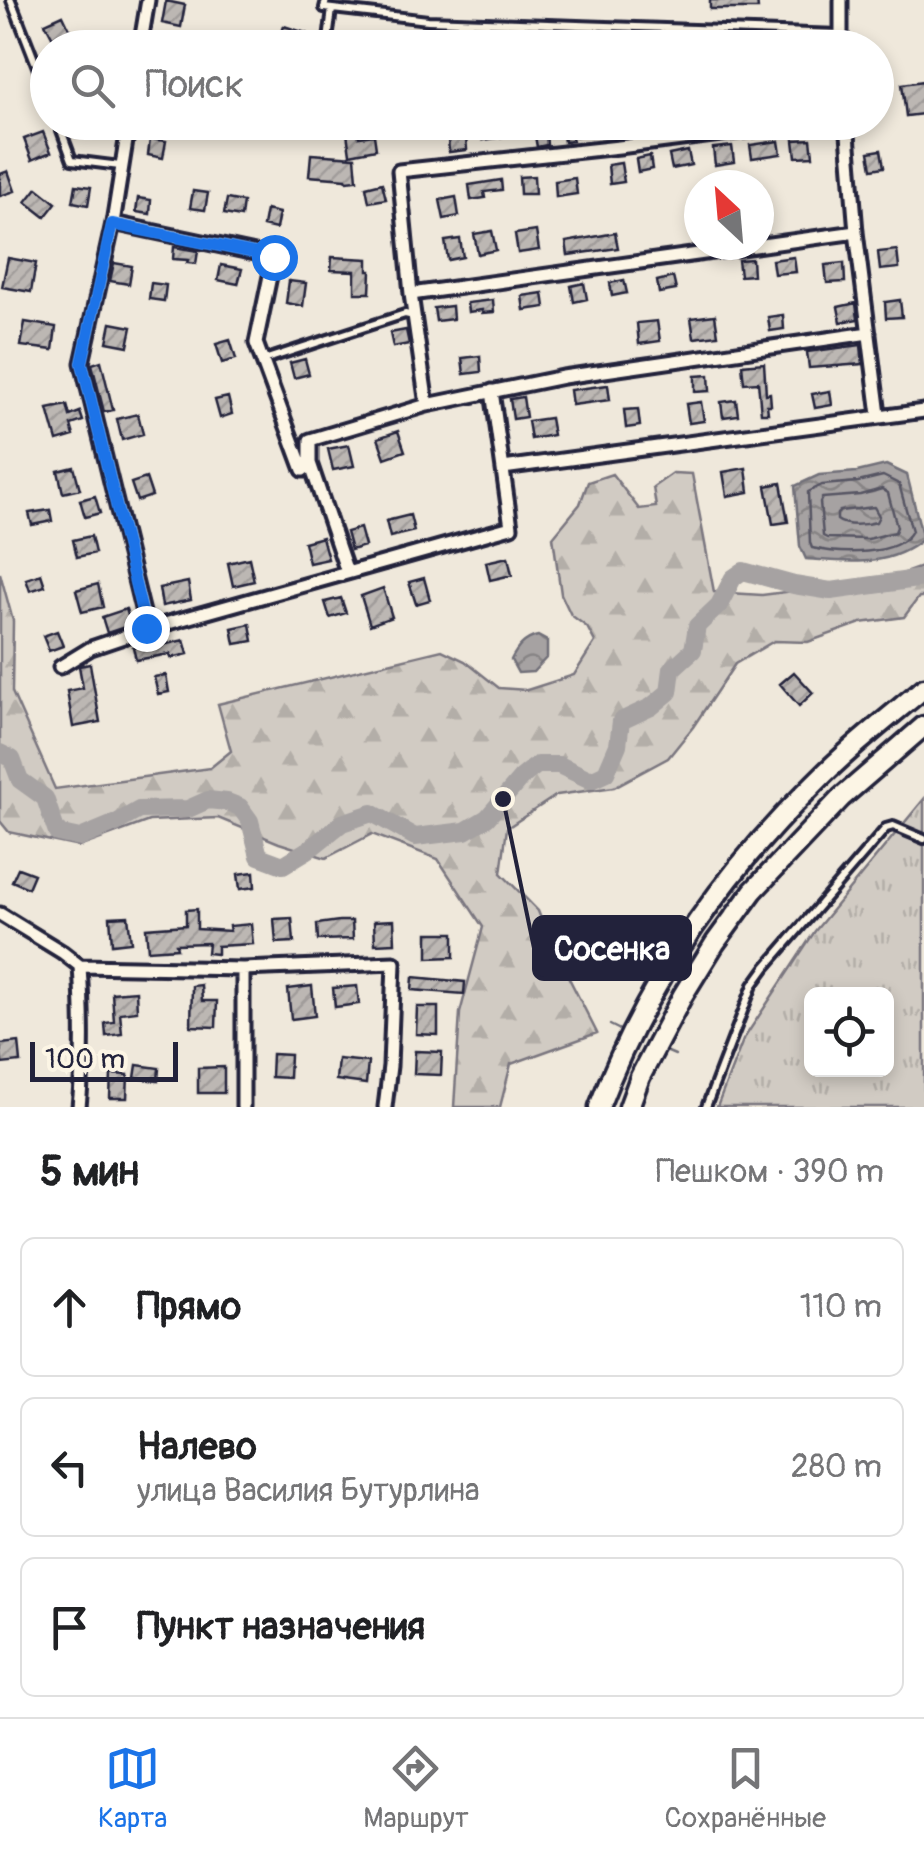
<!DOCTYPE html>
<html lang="ru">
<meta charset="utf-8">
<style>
body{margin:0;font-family:Pangolin,sans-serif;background:#f2f2f2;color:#202124}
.controls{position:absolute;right:30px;bottom:30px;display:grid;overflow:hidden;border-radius:15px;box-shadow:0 5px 15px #0003}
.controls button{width:90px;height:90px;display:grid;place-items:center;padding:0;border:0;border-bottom:2px solid #e0e0e0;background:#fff;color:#202124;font:50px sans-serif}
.compass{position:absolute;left:684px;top:170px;width:90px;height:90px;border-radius:50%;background:#fff;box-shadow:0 5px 15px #0003;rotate:334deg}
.scale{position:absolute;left:30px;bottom:25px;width:148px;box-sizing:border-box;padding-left:10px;border:5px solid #22223b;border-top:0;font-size:28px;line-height:35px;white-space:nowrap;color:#22223b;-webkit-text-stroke:8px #fcf5e5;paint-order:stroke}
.stop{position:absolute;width:30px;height:30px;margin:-22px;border:8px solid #1a73e8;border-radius:50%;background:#fff}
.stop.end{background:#1a73e8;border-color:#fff;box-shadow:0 2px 10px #0008}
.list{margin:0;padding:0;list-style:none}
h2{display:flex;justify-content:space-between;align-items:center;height:130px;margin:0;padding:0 40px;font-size:42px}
h2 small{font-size:32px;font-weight:400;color:#757577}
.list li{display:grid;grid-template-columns:65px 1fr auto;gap:30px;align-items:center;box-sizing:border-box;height:140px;margin:0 20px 20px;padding:0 20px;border:2px solid #e0e0e0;border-radius:15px}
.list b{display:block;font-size:38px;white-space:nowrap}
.list p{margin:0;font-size:32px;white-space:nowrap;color:#757577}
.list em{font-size:32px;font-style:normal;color:#757577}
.icon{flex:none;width:55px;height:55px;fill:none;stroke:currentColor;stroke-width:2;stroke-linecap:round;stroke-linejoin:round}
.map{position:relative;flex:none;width:924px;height:1107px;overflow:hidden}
.search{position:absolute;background:#fff;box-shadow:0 5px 15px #0003;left:30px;right:30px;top:30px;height:110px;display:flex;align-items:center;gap:25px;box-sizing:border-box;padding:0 35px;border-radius:55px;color:#757577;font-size:38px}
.sheet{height:610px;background:#fff}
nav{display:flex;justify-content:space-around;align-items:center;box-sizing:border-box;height:140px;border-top:2px solid #e0e0e0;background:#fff;font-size:28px;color:#757577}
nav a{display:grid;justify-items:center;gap:5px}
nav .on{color:#1a73e8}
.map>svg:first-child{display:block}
.grass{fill:url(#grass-tufts);stroke:#7a767f;stroke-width:2.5;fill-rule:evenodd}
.forest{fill:url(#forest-firs);stroke:#7a767f;stroke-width:2.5}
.water{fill:url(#water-waves);stroke:#716f79;stroke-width:2.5}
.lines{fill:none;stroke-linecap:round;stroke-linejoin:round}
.shore{stroke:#575564;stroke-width:2.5}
.stream{stroke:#716f79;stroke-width:2.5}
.river{stroke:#a6a2a2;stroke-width:18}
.building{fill:url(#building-hatch);stroke:#22223b;stroke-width:2.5}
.service-casing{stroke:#22223b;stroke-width:14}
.minor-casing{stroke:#22223b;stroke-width:19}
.secondary-casing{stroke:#22223b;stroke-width:25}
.service{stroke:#fcf5e5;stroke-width:6}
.minor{stroke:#fcf5e5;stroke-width:11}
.secondary{stroke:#fcf5e5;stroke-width:18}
.route{stroke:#1a73e8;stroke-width:12}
.leader{fill:none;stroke:#22223b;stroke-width:4}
.callout-dot{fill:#22223b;stroke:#fcf5e5;stroke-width:4}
.callout{fill:#22223b;stroke:#22223b;stroke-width:4}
.callout-label{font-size:32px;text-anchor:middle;font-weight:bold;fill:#fff}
</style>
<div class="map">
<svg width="924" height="1107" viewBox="0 0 924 1107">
<defs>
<pattern id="grass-tufts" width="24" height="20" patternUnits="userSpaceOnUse" patternTransform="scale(2.5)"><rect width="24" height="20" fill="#d1cbc3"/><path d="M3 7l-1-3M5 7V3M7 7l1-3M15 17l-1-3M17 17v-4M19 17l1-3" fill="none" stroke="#b3aea8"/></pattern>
<pattern id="forest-firs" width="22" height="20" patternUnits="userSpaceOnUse" patternTransform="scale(2.5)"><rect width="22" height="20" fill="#d1cbc3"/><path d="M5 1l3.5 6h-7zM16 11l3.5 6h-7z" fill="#b3aea8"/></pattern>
<pattern id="water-waves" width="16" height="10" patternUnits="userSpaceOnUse" patternTransform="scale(2.5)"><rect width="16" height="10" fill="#a6a2a2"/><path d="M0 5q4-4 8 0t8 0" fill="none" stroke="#878485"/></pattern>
<pattern id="building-hatch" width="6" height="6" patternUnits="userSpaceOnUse" patternTransform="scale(2.5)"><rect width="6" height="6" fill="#bcb7b3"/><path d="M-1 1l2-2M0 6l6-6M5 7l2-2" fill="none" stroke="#a19d9b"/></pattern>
</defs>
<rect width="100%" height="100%" fill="#efe8db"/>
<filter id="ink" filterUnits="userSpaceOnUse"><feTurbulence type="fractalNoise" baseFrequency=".01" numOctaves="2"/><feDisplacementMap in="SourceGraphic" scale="20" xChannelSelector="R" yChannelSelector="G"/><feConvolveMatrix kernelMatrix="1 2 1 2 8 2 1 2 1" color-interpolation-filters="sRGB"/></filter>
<g filter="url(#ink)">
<path class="grass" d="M924,799V1107H717L743,1040L815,931ZM812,994H886V1070H812Z"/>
<path class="forest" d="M673,473L692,474L714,592L762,595L888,579L924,566V597H919L904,617L861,623L808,642L774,641L735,664L693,727L668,758L614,787L557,795L507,828L501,873L538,911L548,937L597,1033L511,1064L500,1107H454L460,1013L483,927L438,859L372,834L326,858L279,843L218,818L149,821L79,847L9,832L0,821V573L13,621L12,692L55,789L210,768L231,751L218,704L442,650L465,661L499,688L527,690L574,675L595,642L587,627L571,615L561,594L553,537L580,504L588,482L612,474L639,509L656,507L653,487Z"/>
<path class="water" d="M886,465L907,475L923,539C889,568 849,562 806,559L800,546L795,486L819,475L857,472Z
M538,636L547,641V657L533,672L518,673L511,660C517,648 524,639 538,636Z"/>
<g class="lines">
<path class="shore" d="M883,476L899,484L912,531C898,557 839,554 812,548L810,543L808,492L822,485L858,482Z
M882,489L888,493L897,527L895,532L868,539L827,538L823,536L820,502L822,498L860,495Z
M874,507L879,516L876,522C865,525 846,527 837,520V514L840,511Z"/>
<path class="stream" d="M610,1025L622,1031
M661,1049L675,1055"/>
<path class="river" d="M0,753L12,759L20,780L45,798L57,833L80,838L116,823L139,810L188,809L208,800L227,802L240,807L250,821L259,856L283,865L311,848L342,823L372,813L415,837L465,831L487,818L521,778L537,765H559L591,780L606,773L618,745L621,721L651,707L669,692L672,669L693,650L697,626L719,605L733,578L743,571L794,585L831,591L924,578"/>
</g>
<path class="building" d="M710,0H757L758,9H710Z
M166,1L185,5L181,27L162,23Z
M63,15L72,34L55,42L45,23Z
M284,26L306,33L302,45L280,38Z
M393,34L409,35V48H392Z
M924,81V114L906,116L902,84Z
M480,122H500L502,137L483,140Z
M523,122H545L547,145L537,147L535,136L524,137Z
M561,122H599V128L583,130L584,135L572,137L573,141L564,142Z
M465,123L467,150L449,152L447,125Z
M357,124L359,137L374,135L376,149L350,154L346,126Z
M43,132L51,152L32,160L24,139Z
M150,139L166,141L163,158L148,155Z
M811,139L813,156L796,157L794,140Z
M779,141L781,154L752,158L750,145Z
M732,146L734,162L715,165L713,148Z
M881,150L884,167L872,169L869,152Z
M688,151L691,165L672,169L669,155Z
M311,154L355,157L357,180L347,181L346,179L309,176Z
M650,156L652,169L638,172L636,159Z
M621,163L624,182L610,184L608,165Z
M8,171L15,191L0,196V174Z
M534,176L535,194H520L519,177Z
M575,178L577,194L556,197L555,181Z
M501,180L502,190L484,192L485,198L471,200L469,185Z
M382,183L386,199L369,202L366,187Z
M76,185L91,187L88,205L73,202Z
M37,188L56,203L45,217L26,202Z
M193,191L208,193L205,210L190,208Z
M456,197L459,216L444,219L440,200Z
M138,198L151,200L150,214L136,212Z
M227,199L243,202L241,217L224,214Z
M266,210L279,213L276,229L263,226Z
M492,231L496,250L478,254L474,234Z
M536,231L539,250L518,253L515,234Z
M615,233L618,248L568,255L566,242Z
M460,239L463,257L448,260L445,241Z
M174,247L198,251L196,264L187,263L188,260L173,259Z
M897,250L899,268L880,270L878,252Z
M332,257L368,259V271H371L370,293H355V271L331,270Z
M794,257L796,272L774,274L772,260Z
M8,258L36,263L31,292L2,287Z
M752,259L753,275L740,276L738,260Z
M114,263L132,266L129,284L110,281Z
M844,263L845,282L827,283L825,265Z
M221,265L242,269L238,284L218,280Z
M673,277L676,290L659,293L657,281Z
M624,280L627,293L612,296L610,283Z
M289,281L306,283L303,306L286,303Z
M151,283L166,285L164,301L149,299Z
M584,283L587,299L574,302L571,286Z
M543,293L545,307L524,310L522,296Z
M493,300L494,312L482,313V310L468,312L467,303Z
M900,300L902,317L886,318L885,302Z
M856,303L858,319L841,322L838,307Z
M452,306L453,319L436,321L434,308Z
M715,315L718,335L694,338L691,318Z
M783,315L784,329L770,331L768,317Z
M657,321L660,341L639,344L637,323Z
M25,322L56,327L53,350L21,346Z
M111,323L132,327L128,346L107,342Z
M406,330L409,344L393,347L390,333Z
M230,340L236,359L222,363L216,344Z
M861,345L863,364L809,368L807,352Z
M480,356L481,372L464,374L462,358Z
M305,359L309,374L294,378L290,363Z
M101,361L113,410L104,412L92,364Z
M764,363L766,394L770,393L771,405H767L768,413H761L758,382L744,383L742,365Z
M709,375L710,391L695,392V376Z
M608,385L610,400L572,405L570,390Z
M830,391L832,405L815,408L812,394Z
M228,397L232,414L220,418L215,400Z
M523,397L526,417L513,419L510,399Z
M736,400L738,415L723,417L721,402Z
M701,402L704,421L689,423L686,404Z
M67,405L70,416L80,412L83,421L71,425L74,436L57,441L48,409Z
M638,409L640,426L626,428L624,410Z
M138,414L143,434L122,440L117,419Z
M550,418L553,435L531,439L528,421Z
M398,431L405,451L385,458L378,438Z
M349,445L354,466L333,470L328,449Z
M74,467L80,489L63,493L58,471Z
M746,468L749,492L727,496L723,472Z
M146,478L152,496L137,501L131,483Z
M781,483L788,522L773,524L766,486Z
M95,496L100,513L85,517L80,500Z
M50,510L52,521L32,525L29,513Z
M410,515L414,531L390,537L386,521Z
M360,528L365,546L351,550L346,532Z
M91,536L95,553L77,557L73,540Z
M322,537L328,559L309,563L304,542Z
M508,557L512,575L490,580L486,562Z
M249,558L254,581L233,586L228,563Z
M41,574L45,586L30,591L26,579Z
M424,578L430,600L416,604L409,582Z
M188,582L191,600L162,606L159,588Z
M98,584L103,607L82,612L76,590Z
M383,588L392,617L370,625L361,596Z
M341,598L346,613L330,618L325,602Z
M126,609L131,625L107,633L102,617Z
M250,624L253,641L235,644L232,628Z
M57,631L63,646L49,651L43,636Z
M184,640L188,654L171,658L170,654L136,660L133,647L144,645L145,649Z
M90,664L100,722L73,727L67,691L83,688L79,666Z
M794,672L813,693L799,706L780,684Z
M166,675L169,692L158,694L154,677Z
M18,868L34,874L28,888L12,881Z
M254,872L255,887L240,889L238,874Z
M197,909V929L230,931L229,926L251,924L253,944L217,946V954L207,953L208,943L176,944L177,948L148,950L146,928L186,925V910Z
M128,916L131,942L112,944L110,917Z
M292,918L294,942L276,943L274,919Z
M394,920L395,943L375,944L374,921Z
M339,921H352L353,939L318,940L317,924Z
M428,933H454V957L428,958Z
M413,977L465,982L464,994L412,990Z
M201,985L202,1001H217L216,1027L191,1026L192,986Z
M312,986L315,1016L291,1019L288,989Z
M357,986L359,1004L335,1007L333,988Z
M136,991L137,1011L120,1013L122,1034L106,1036L105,1023L114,1022L112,993Z
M417,1007H438V1035L416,1034Z
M19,1042L21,1062L2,1064L0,1044Z
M415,1051L442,1052L441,1075L414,1074Z
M272,1054L290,1055L289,1078L271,1077Z
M338,1059L368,1062L366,1084L336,1080Z
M137,1065L159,1068L158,1081L135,1078Z
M224,1067V1093H198V1068Z
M111,1074L128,1075L127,1098H110Z"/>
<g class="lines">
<defs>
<path id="service" d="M11,0L48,95
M326,0L324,8L428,20L840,34
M327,48L332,9
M58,122L72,160L120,166
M264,360L405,314L414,316
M706,1107L753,985L766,967L886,828L893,826L924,839"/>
<path id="minor" d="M841,0V48
M140,48L148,0
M129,122L113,223L82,363L147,629
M847,122L856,232L879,415
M113,223L274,257L256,343L303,470
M411,294L856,232
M427,405L411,294L399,171L619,147L815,122
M503,468L924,411
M347,572L310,463V440L427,405L563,377L869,333
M60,667L91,648L147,629L511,527L492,391
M0,914L62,952L80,966L243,969L394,963L390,1066L385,1107
M243,969V1107
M79,1107C84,1060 83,1013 80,966"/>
<path id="secondary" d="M599,1107C646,984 721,876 814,784C848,749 887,719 924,688
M629,1107L640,1077L683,995L715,943L753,891L841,798L924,726"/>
</defs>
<use href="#service" class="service-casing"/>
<use href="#minor" class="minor-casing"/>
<use href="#secondary" class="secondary-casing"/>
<use href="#service" class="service"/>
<use href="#minor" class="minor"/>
<use href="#secondary" class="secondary"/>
</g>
</g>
<g class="lines" filter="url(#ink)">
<path class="route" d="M146,628L82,363L112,224L274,257"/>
</g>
<path class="leader" d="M503 799L534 948"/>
<circle class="callout-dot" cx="503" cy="799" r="10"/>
<rect class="callout" x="534" y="917" width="156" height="62" rx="10"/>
<g class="callout-label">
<text x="612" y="960">Сосенка</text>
</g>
</svg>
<div class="controls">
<button><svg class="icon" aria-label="locate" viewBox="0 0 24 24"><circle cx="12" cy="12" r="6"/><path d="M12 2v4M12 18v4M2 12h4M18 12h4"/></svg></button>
</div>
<svg class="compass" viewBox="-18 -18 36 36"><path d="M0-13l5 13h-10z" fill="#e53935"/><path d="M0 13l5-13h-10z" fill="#757577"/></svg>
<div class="scale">100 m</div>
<div class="stop" style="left:274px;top:257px"></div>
<div class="stop end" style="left:146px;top:628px"></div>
<div class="search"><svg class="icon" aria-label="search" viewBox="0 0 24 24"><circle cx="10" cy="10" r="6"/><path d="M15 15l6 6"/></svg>Поиск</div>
</div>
<section class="sheet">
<h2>5 мин<small>Пешком · 390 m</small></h2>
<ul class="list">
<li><svg class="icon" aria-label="ahead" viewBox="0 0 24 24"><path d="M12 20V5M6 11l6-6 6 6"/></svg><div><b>Прямо</b></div><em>110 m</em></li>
<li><svg class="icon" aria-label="left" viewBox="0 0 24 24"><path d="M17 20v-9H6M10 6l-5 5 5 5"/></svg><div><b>Налево</b><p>улица Василия Бутурлина</p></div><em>280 m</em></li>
<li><svg class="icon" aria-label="arrive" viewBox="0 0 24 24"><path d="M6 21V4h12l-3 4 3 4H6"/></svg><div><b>Пункт назначения</b></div></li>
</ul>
</section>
<nav>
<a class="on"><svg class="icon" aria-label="map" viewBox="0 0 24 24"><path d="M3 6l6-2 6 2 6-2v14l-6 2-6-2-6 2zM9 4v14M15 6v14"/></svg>Карта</a>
<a><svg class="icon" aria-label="directions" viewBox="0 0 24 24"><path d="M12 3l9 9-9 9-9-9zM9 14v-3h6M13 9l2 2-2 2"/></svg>Маршрут</a>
<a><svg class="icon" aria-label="saved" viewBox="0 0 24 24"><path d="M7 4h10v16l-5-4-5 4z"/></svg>Сохранённые</a>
</nav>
